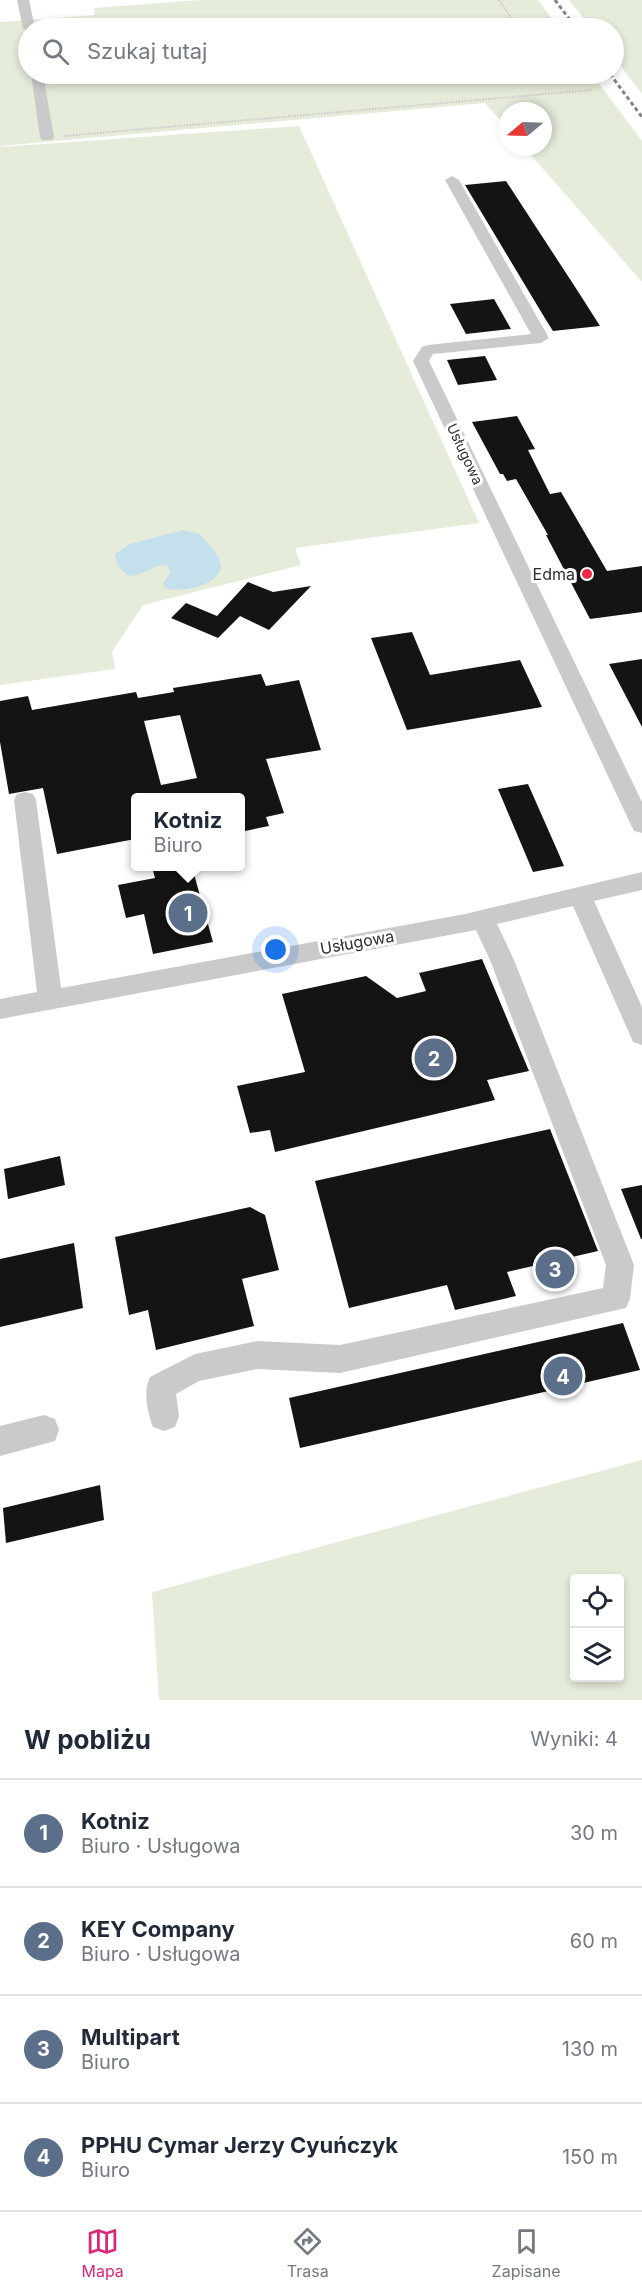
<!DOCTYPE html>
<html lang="pl">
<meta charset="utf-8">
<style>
body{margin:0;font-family:Inter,sans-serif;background:#f6f6f7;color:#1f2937}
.controls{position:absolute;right:18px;bottom:18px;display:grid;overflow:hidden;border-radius:6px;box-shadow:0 3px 9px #0003}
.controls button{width:54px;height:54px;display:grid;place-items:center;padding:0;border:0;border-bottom:2px solid #e0e1e3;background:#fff;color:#1f2937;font:30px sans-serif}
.compass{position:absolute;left:498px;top:102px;width:54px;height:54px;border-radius:50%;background:#fff;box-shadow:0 3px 9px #0003;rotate:251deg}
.you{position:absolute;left:276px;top:950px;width:21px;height:21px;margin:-15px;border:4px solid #fff;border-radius:50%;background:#1a73e8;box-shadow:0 0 0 9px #1a73e833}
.badge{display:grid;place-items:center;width:39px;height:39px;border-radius:50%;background:#db2777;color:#fff;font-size:20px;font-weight:700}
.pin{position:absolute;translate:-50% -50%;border:3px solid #fff;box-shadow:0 2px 6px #0006}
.popup{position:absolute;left:131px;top:793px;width:114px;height:78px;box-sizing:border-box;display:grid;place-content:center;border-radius:6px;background:#fff;filter:drop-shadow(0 2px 4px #0005);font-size:20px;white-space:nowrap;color:#747a83}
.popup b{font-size:22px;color:#1f2937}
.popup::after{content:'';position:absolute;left:50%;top:100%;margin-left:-12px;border:12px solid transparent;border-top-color:#fff}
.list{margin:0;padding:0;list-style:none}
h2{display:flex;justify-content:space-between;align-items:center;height:78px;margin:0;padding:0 24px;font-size:26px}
h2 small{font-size:20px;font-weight:400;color:#747a83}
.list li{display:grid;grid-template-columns:39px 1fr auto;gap:18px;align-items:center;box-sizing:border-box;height:108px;padding:0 24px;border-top:2px solid #e0e1e3}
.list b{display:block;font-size:22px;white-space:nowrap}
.list p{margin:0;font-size:20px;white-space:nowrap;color:#747a83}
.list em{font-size:20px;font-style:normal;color:#747a83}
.icon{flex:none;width:33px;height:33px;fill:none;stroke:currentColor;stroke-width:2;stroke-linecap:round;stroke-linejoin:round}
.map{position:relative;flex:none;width:642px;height:1700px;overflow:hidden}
.search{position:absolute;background:#fff;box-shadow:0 3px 9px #0003;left:18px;right:18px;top:18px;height:66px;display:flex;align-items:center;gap:15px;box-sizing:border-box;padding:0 21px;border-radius:33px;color:#747a83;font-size:22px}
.sheet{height:510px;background:#fff}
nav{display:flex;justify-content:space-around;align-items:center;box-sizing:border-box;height:84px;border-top:2px solid #e0e1e3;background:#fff;font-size:16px;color:#747a83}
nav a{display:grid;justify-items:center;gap:3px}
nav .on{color:#db2777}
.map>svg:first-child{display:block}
.green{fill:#e5ecda;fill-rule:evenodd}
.water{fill:#c5e0ed}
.building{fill:#141414;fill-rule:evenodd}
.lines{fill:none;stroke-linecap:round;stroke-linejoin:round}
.path{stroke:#cacaca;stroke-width:2;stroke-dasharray:1.5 1.5;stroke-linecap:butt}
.minor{fill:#cacaca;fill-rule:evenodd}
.rail{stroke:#828282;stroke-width:3;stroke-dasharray:4 3;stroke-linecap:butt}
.poi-dot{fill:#ed2744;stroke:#fff;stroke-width:2}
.labels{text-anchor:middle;stroke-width:6;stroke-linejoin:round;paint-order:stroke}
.far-street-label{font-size:14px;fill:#2d2d2d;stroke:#fff}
.poi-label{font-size:16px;fill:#2d2d2d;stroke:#fff;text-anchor:end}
.street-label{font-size:16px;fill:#2d2d2d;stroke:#fff}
</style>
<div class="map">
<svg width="642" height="1700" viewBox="0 0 642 1700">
<rect width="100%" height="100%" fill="#fff"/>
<path class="green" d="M200,0H538L559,28H28V74H592L642,141V282L524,147H543V111H507V128L485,103L0,146V22L95,15L94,8Z
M569,0H642V94L614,57V28H592Z
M299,126L479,523L295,548L301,565L143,605L112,652L115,669L0,685V147Z
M642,1460V1700H159L152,1592ZM620,1578V1678H574V1578Z"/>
<path class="water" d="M183,530L200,534C206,542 220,555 221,565C222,585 179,594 165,588L163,583L171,572L166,565C152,565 143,576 129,576C121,570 115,565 115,554L130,544Z"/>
<path class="building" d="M506,181L579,293L600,326L553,331L546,320L465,185Z
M494,299L511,329L466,334L450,304Z
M485,356L497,380L458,385L447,360Z
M517,416L535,449L528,450L550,494L561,492L607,571L642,566V612L590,619L546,535H548L516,479L507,481L503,474H500L472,422Z
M248,582L273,592L311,586L269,630L240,616L218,638L171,618L186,603L217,616Z
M412,632L430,675L520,660L542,707L407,730L371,638Z
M642,659V727L609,664Z
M261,674L266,686L299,680L321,750L266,759L284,813L266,817L269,826L240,832V798H135V839L57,854L43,788L9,794L0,742V701L28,696L32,710L136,692L138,698L174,692L173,688ZM180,715L197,778L161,785L144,721Z
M528,784L558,852L564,866L533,872L498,789Z
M152,867H192L213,942L153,954L144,914L126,918L118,885L155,878Z
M482,959L529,1071L487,1080L495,1100L275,1152L270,1130L250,1133L237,1086L305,1072L282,994L366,976L397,998L426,991L419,973Z
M550,1129L598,1251L507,1272L516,1296L455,1310L447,1285L349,1308L315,1181Z
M60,1156L65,1185L8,1199L4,1169Z
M642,1185V1239H641L621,1189Z
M250,1207L265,1215L279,1270L242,1279L254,1326L156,1350L148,1310L129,1315L115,1237Z
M74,1243L83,1308L0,1327V1259Z
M623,1323L640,1370L300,1448L289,1398Z
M100,1485L104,1520L6,1543L3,1508Z"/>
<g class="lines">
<path class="path" d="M499,0L516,25
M64,136L592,90"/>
<path class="minor" d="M17,0H29L35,28H28V31L23,28Z
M31,74H43L54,137L52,140H42L40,137Z
M452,176L459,180L549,338L541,343L433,354L429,361L642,802V833L634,831L631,825L413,361L422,347L428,345L531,334L445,180Z
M25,792L33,794L36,800L61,988L465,914L642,872V890L594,901L642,1007V1045L633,1042L630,1035L573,906L497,924L514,960L634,1265L630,1299L626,1308L340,1373L257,1369L199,1381L176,1394L179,1416L175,1427L164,1431L153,1427C147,1411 143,1392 150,1377L195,1354L257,1341L340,1345L603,1288L606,1265L490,960L476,930L0,1019V999L37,992L14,800L17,794Z
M44,1415L55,1419L59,1430L55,1441L0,1456V1426Z"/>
<path class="rail" d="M555,0L576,28
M610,74L642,117"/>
</g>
<circle class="poi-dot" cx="587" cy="574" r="6"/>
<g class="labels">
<g class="far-street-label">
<text transform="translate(465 454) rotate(65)" y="5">Usługowa</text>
</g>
<g class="poi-label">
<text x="575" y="580">Edma</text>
</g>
<g class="street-label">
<text transform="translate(357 942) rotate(-10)" y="6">Usługowa</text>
</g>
</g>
</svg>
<div class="controls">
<button><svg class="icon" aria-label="locate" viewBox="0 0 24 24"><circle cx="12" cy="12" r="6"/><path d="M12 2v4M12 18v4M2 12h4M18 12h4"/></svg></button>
<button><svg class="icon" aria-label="layers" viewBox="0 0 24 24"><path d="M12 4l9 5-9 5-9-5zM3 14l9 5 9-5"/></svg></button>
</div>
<svg class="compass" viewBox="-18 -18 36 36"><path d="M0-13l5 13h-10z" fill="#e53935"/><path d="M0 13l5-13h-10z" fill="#747a83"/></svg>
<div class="you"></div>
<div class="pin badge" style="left:188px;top:913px;background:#5c6f8a">1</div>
<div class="popup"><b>Kotniz</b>Biuro</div>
<div class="pin badge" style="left:434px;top:1058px;background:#5c6f8a">2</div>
<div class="pin badge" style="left:555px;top:1269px;background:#5c6f8a">3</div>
<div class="pin badge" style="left:563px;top:1376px;background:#5c6f8a">4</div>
<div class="search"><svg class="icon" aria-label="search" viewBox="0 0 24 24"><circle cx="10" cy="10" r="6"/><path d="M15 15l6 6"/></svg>Szukaj tutaj</div>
</div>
<section class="sheet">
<h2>W pobliżu<small>Wyniki: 4</small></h2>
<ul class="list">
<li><span class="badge" style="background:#5c6f8a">1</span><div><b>Kotniz</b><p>Biuro · Usługowa</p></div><em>30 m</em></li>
<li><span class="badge" style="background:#5c6f8a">2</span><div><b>KEY Company</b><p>Biuro · Usługowa</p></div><em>60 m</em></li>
<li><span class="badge" style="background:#5c6f8a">3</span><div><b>Multipart</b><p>Biuro</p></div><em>130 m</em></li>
<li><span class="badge" style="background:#5c6f8a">4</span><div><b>PPHU Cymar Jerzy Cyuńczyk</b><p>Biuro</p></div><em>150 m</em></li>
</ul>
</section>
<nav>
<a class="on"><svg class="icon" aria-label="map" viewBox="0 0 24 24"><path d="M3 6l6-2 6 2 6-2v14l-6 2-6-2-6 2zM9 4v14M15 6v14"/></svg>Mapa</a>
<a><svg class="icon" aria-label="directions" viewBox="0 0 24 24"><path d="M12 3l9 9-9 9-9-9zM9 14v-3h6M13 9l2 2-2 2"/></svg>Trasa</a>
<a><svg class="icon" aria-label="saved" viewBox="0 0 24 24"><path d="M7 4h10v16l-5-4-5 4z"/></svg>Zapisane</a>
</nav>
